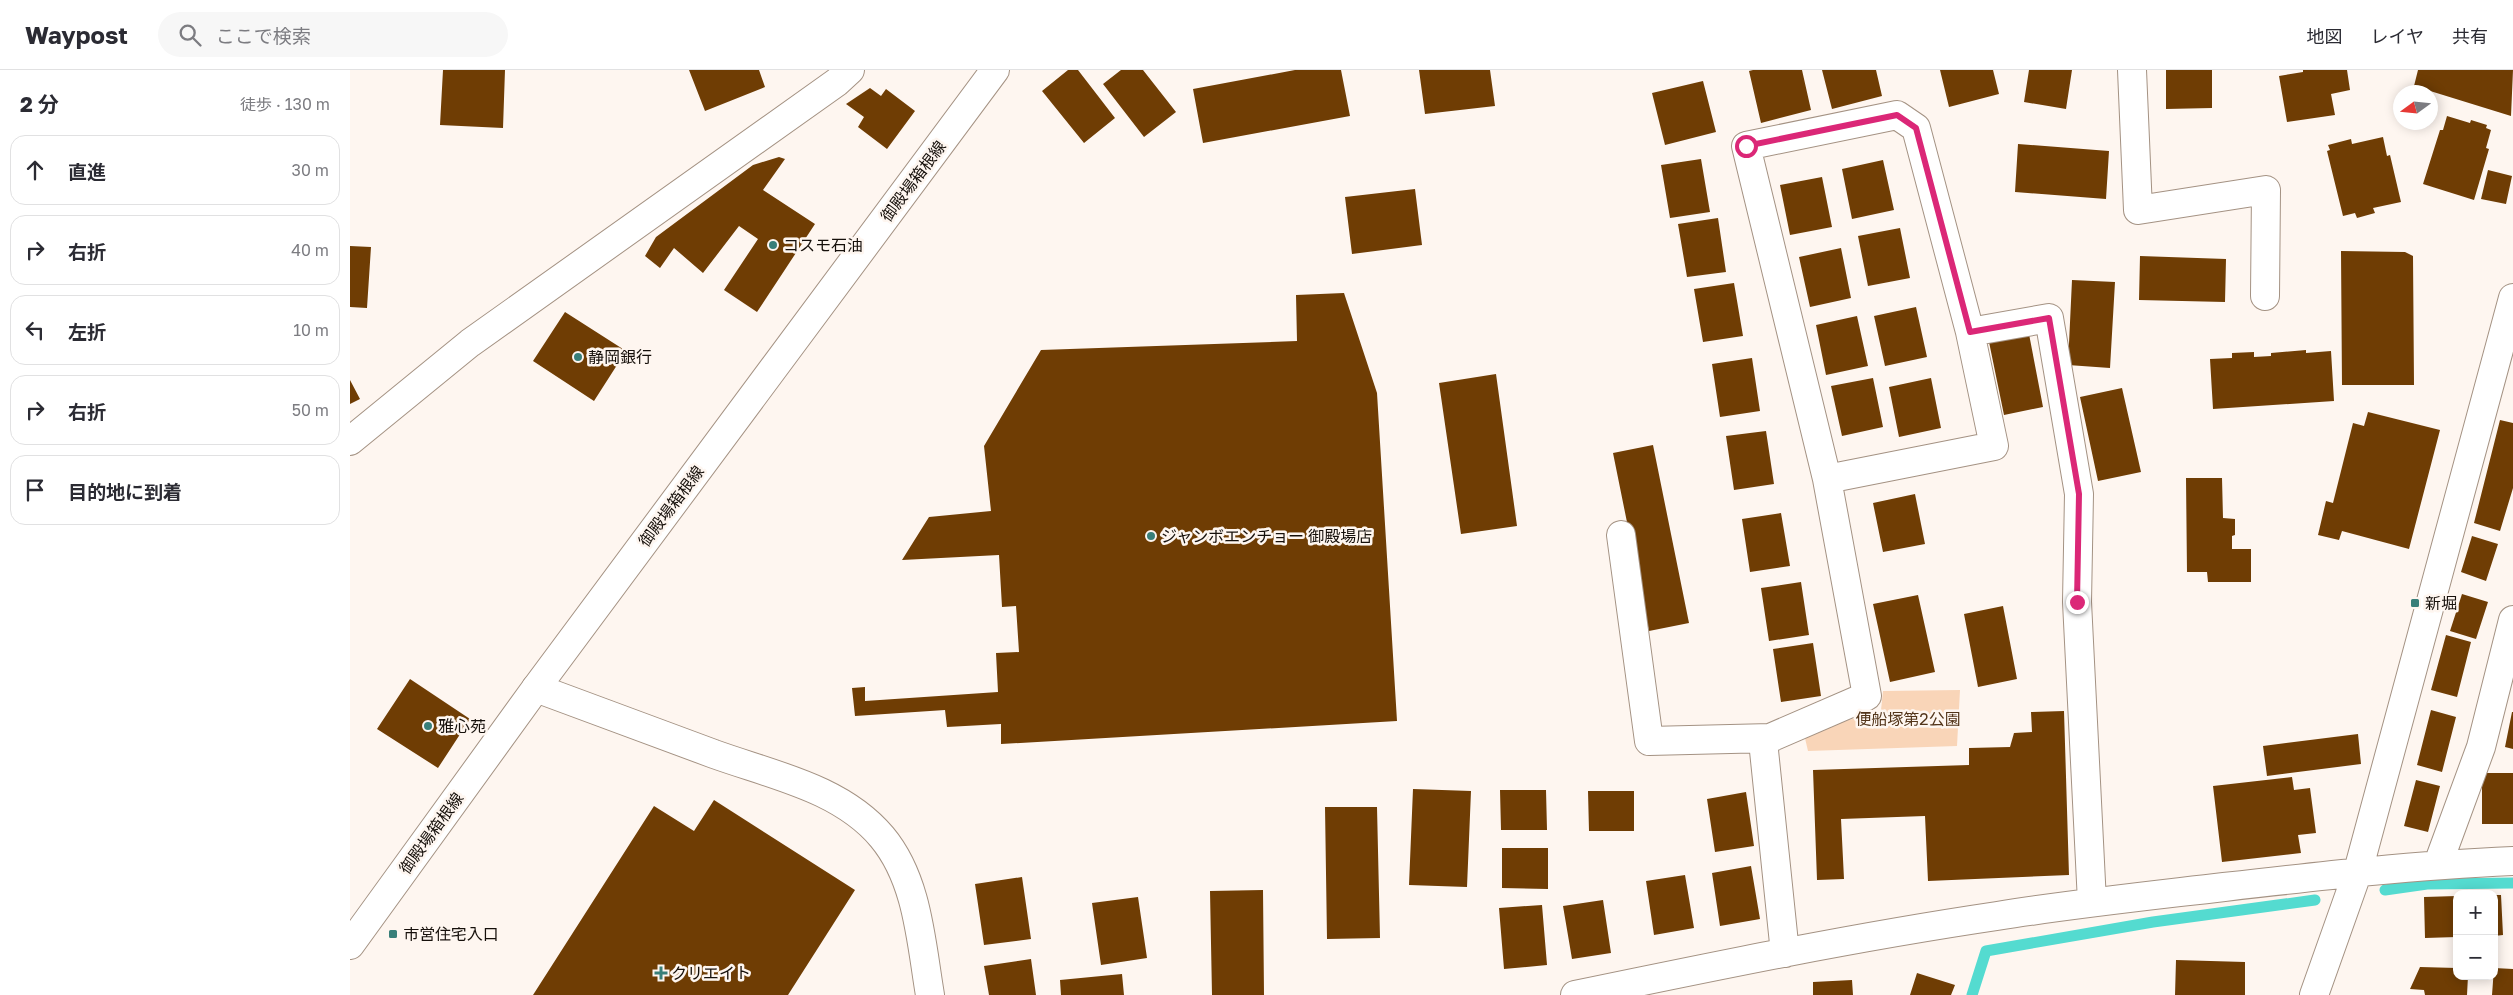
<!DOCTYPE html>
<html lang="ja">
<meta charset="utf-8">
<style>
body{margin:0;font-family:"Golos Text","Noto Sans JP",sans-serif;background:#f7f7f7;color:#2b2b33}
.controls{position:absolute;right:15px;bottom:15px;display:grid;overflow:hidden;border-radius:10px;box-shadow:0 2px 12px #0003}
.controls button{width:45px;height:45px;display:grid;place-items:center;padding:0;border:0;border-bottom:1px solid #e1e1e2;background:#fff;color:#2b2b33;font:25px sans-serif}
.compass{position:absolute;left:2043px;top:15px;width:45px;height:45px;border-radius:50%;background:#fff;box-shadow:0 2px 12px #0003;rotate:255deg}
.stop{position:absolute;width:15px;height:15px;margin:-11px;border:4px solid #db2777;border-radius:50%;background:#fff}
.stop.end{background:#db2777;border-color:#fff;box-shadow:0 1px 5px #0008}
.list{margin:0;padding:0;list-style:none}
h2{display:flex;justify-content:space-between;align-items:center;height:65px;margin:0;padding:0 20px;font-size:21px}
h2 small{font-size:16px;font-weight:400;color:#7c7c81}
.list li{display:grid;grid-template-columns:32px 1fr auto;gap:15px;align-items:center;box-sizing:border-box;height:70px;margin:0 10px 10px;padding:0 10px;border:1px solid #e1e1e2;border-radius:15px}
.list b{display:block;font-size:19px;white-space:nowrap}
.list em{font-size:16px;font-style:normal;color:#7c7c81}
.icon{flex:none;width:28px;height:28px;fill:none;stroke:currentColor;stroke-width:2;stroke-linecap:round;stroke-linejoin:round}
.map{position:relative;flex:none;width:2163px;height:925px;overflow:hidden}
header{display:flex;align-items:center;gap:30px;box-sizing:border-box;height:70px;padding:0 25px;background:#fff;border-bottom:1px solid #e1e1e2}
header strong{font-size:24px}
nav{display:flex;gap:28px;margin-inline-start:auto;font-size:18px}
.search{width:350px;height:45px;background:#f7f7f7;display:flex;align-items:center;gap:12px;box-sizing:border-box;padding:0 18px;border-radius:28px;color:#7c7c81;font-size:19px}
main{display:flex}
aside{flex:1;background:#fff}
.map>svg:first-child{display:block}
.green{fill:#f9d5b8}
.lines{fill:none;stroke-linecap:round;stroke-linejoin:round}
.stream{stroke:#54dbd0;stroke-width:11}
.building{fill:#6f3d04}
.minor-casing{stroke:#a49283;stroke-width:30}
.major-casing{stroke:#a49283;stroke-width:30}
.minor{stroke:#fff;stroke-width:28}
.major{stroke:#fff;stroke-width:28}
.route{stroke:#db2777;stroke-width:6}
.poi-dot{fill:#387f79;stroke:#fef6f0;stroke-width:2}
.labels{text-anchor:middle;stroke-width:5;stroke-linejoin:round;paint-order:stroke}
.street-label{font-size:16px;fill:#16100b;stroke:#fef6f0}
.poi-label{font-size:16px;fill:#16100b;stroke:#fef6f0;text-anchor:start}
.park-label{font-size:16px;fill:#53351a;stroke:#fef6f0}
</style>
<header>
<strong>Waypost</strong>
<div class="search"><svg class="icon" aria-label="search" viewBox="0 0 24 24"><circle cx="10" cy="10" r="6"/><path d="M15 15l6 6"/></svg>ここで検索</div>
<nav><a>地図</a><a>レイヤ</a><a>共有</a></nav>
</header>
<main>
<aside>
<h2>2 分<small>徒歩 · 130 m</small></h2>
<ul class="list">
<li><svg class="icon" aria-label="ahead" viewBox="0 0 24 24"><path d="M12 20V5M6 11l6-6 6 6"/></svg><div><b>直進</b></div><em>30 m</em></li>
<li><svg class="icon" aria-label="right" viewBox="0 0 24 24"><path d="M7 20v-9h11M14 6l5 5-5 5"/></svg><div><b>右折</b></div><em>40 m</em></li>
<li><svg class="icon" aria-label="left" viewBox="0 0 24 24"><path d="M17 20v-9H6M10 6l-5 5 5 5"/></svg><div><b>左折</b></div><em>10 m</em></li>
<li><svg class="icon" aria-label="right" viewBox="0 0 24 24"><path d="M7 20v-9h11M14 6l5 5-5 5"/></svg><div><b>右折</b></div><em>50 m</em></li>
<li><svg class="icon" aria-label="arrive" viewBox="0 0 24 24"><path d="M6 21V4h12l-3 4 3 4H6"/></svg><div><b>目的地に到着</b></div></li>
</ul>
</aside>
<div class="map">
<svg width="2163" height="925" viewBox="0 0 2163 925">
<rect width="100%" height="100%" fill="#fef6f0"/>
<path class="green" d="M1610,620L1607,676L1458,681L1454,664L1531,640L1533,621Z"/>
<g class="lines">
<path class="stream" d="M2035,820L2077,814L2163,813
M1622,925L1636,881L1803,852L1965,830"/>
</g>
<path class="building" d="M93,0H155L153,58L90,55Z
M339,0H409L415,17L355,41Z
M718,0H728L765,48L734,73L692,21Z
M771,0H793L826,42L794,67L753,14Z
M945,0H991L1000,46L853,73L843,19Z
M1069,0H1140L1145,36L1075,44Z
M1403,0H1452L1461,40L1411,53L1399,1Z
M1472,0H1526L1532,26L1482,39Z
M1590,0H1643L1649,24L1599,37Z
M1679,0H1722L1716,39L1674,32Z
M1816,0H1862V38L1816,39Z
M1953,0H1997L2000,20L1981,24L1985,45L1937,52L1929,6L1953,2Z
M2068,0H2163L2161,46L2064,16Z
M1353,11L1366,62L1315,75L1302,23Z
M520,18L531,26L536,19L565,41L537,79L508,57L514,47L496,34Z
M2097,46L2120,53L2121,50L2137,55L2136,58L2141,60L2136,78L2139,79L2124,130L2073,114L2090,60H2093Z
M2033,67L2037,86L2040,85L2051,132L2023,138L2025,143L2007,148L2005,143L1993,146L1977,81L1980,80L1978,75L2001,69L2002,74Z
M1668,74L1759,81L1756,129L1665,122Z
M429,87L435,89L413,120L465,154L407,242L374,220L408,169L389,156L353,203L324,178L310,198L295,186L306,167L403,95Z
M1351,89L1360,142L1320,148L1311,95Z
M1533,90L1544,140L1502,149L1492,99Z
M2138,100L2162,106L2156,134L2131,129Z
M1472,107L1482,157L1440,165L1430,115Z
M1065,119L1072,175L1002,184L995,127Z
M1368,148L1376,202L1337,207L1328,154Z
M1550,158L1560,208L1518,216L1508,166Z
M0,176L21,177L17,238L0,237Z
M1491,178L1501,228L1460,237L1449,187Z
M1991,181L2055,182L2063,186L2064,315H1992Z
M1790,186L1876,189L1875,232L1789,230Z
M1722,210L1765,212L1760,298L1718,295Z
M1384,213L1393,266L1353,272L1344,219Z
M994,223L1027,323L1047,651L651,674V654L597,657L595,640L505,646L502,618L515,617V631L648,622L646,583L669,582L666,536L652,537L649,485L552,490L579,447L641,441L634,376L691,280L947,271L946,225Z
M1566,237L1577,287L1535,296L1524,246Z
M215,242L276,281L244,331L183,291Z
M1507,246L1518,296L1476,305L1466,255Z
M1679,264L1693,337L1654,345L1639,272Z
M1956,280V283L1981,281L1984,331L1863,339L1860,289L1882,288V283L1904,282V287L1921,286V283Z
M1402,288L1410,341L1370,347L1362,294Z
M1146,304L1167,456L1111,464L1089,313Z
M1523,308L1533,357L1492,366L1481,316Z
M1581,308L1591,358L1549,367L1539,317Z
M0,310L10,329L0,334Z
M1772,318L1791,402L1748,411L1730,327Z
M2018,342L2090,360L2059,479L1992,461L1989,470L1968,465L1976,431L1983,433L2003,353L2014,356Z
M2150,350L2163,353V418L2150,461L2124,453Z
M1416,361L1424,414L1384,420L1376,366Z
M1303,375L1339,553L1299,561L1263,383Z
M1836,408H1872L1873,448L1885,449V465L1882,466V479H1901V512H1858L1857,502H1837Z
M1565,424L1575,474L1533,482L1523,433Z
M1431,443L1440,496L1400,502L1392,449Z
M2122,466L2148,474L2136,511L2111,502Z
M1451,512L1459,565L1419,571L1411,518Z
M2112,524L2138,532L2126,569L2100,561Z
M1568,525L1585,602L1540,612L1523,534Z
M1653,536L1667,609L1628,617L1614,544Z
M2096,565L2121,572L2107,627L2081,620Z
M1463,573L1471,626L1431,632L1423,579Z
M60,609L120,649L88,698L27,659Z
M2081,640L2106,647L2092,702L2067,695Z
M1714,641L1719,805L1578,811L1575,746L1491,749L1494,809L1467,810L1463,700L1619,695V678L1660,677L1664,663L1682,662L1681,642Z
M2162,642H2163V679L2155,677Z
M2008,664L2011,694L1917,706L1913,676Z
M2132,703H2163V754H2132Z
M1942,707L1944,720L1960,718L1966,763L1948,765L1951,783L1872,792L1863,716Z
M2066,710L2090,716L2078,762L2054,756Z
M1063,719L1121,721L1117,817L1059,815Z
M1150,720H1196L1197,760H1151Z
M1238,721H1284V761H1239Z
M1396,722L1404,776L1365,782L1357,729Z
M364,730L505,820L438,925H183L304,736L344,761Z
M975,737H1027L1030,868L977,869Z
M1152,778H1198V819L1152,818Z
M1401,796L1410,849L1370,856L1362,803Z
M1335,805L1344,858L1304,865L1296,811Z
M672,807L681,869L634,875L625,814Z
M913,820L914,925H862L860,821Z
M2144,825H2151L2153,865L2144,866Z
M2107,826V867L2075,868L2074,827Z
M788,827L797,888L751,895L742,833Z
M1253,830L1261,883L1222,889L1213,836Z
M1192,835L1197,895L1154,899L1149,838Z
M681,889L686,925H639L634,896Z
M1826,890L1895,892V925H1825Z
M2070,897L2107,898V906H2118L2117,925H2075L2074,920L2060,919Z
M2144,898L2163,899V925H2142Z
M1567,903L1605,915L1601,925H1560Z
M772,904L774,925H711L710,910Z
M1502,910L1503,925H1463V912Z"/>
<g class="lines">
<defs>
<path id="minor" d="M1782,0L1788,140L1916,120L1915,226
M1620,262L1699,248L1729,424L1727,532L1742,832
M0,371L120,273L487,12L500,0
M1271,465L1299,671L1421,668
M186,618C246,640 305,662 364,684C422,705 491,718 532,767C568,810 571,872 580,925
M2088,794L2131,677L2163,550
M1435,883L1413,671L1517,626L1477,409L1396,76L1547,45L1566,58L1620,262L1644,376L1477,409
M1225,925C1365,896 1505,867 1647,846C1722,834 1798,826 1874,817C1970,806 2066,795 2163,791
M1964,925L2008,801L2163,228"/>
<path id="major" d="M0,875L186,618L645,0"/>
</defs>
<use href="#minor" class="minor-casing"/>
<use href="#major" class="major-casing"/>
<use href="#minor" class="minor"/>
<use href="#major" class="major"/>
</g>
<g class="lines">
<path class="route" d="M1396,76L1547,45L1566,58L1620,262L1699,248L1729,424L1727,532"/>
</g>
<g class="poi-dot">
<circle cx="423" cy="175" r="5"/>
<circle cx="228" cy="287" r="5"/>
<circle cx="801" cy="466" r="5"/>
<rect x="2060" y="528" width="10" height="10" rx="2.5"/>
<circle cx="78" cy="656" r="5"/>
<rect x="38" y="859" width="10" height="10" rx="2.5"/>
<path d="M308.5 895.5h5v5h5v5h-5v5h-5v-5h-5v-5h5z"/>
</g>
<g class="labels">
<g class="street-label">
<text transform="translate(563 111) rotate(-53)" y="6">御殿場箱根線</text>
<text transform="translate(321 436) rotate(-53)" y="6">御殿場箱根線</text>
<text transform="translate(81 763) rotate(-54)" y="6">御殿場箱根線</text>
</g>
<g class="poi-label">
<text x="433" y="181">コスモ石油</text>
<text x="238" y="293">静岡銀行</text>
<text x="811" y="472">ジャンボエンチョー 御殿場店</text>
<text x="2075" y="539">新堀</text>
<text x="88" y="662">雅心苑</text>
<text x="53" y="870">市営住宅入口</text>
<text x="321" y="909">クリエイト</text>
</g>
<g class="park-label">
<text x="1558" y="655">便船塚第2公園</text>
</g>
</g>
</svg>
<div class="controls">
<button>+</button>
<button>−</button>
</div>
<svg class="compass" viewBox="-18 -18 36 36"><path d="M0-13l5 13h-10z" fill="#e53935"/><path d="M0 13l5-13h-10z" fill="#7c7c81"/></svg>
<div class="stop" style="left:1396px;top:76px"></div>
<div class="stop end" style="left:1727px;top:532px"></div>
</div>
</main>
